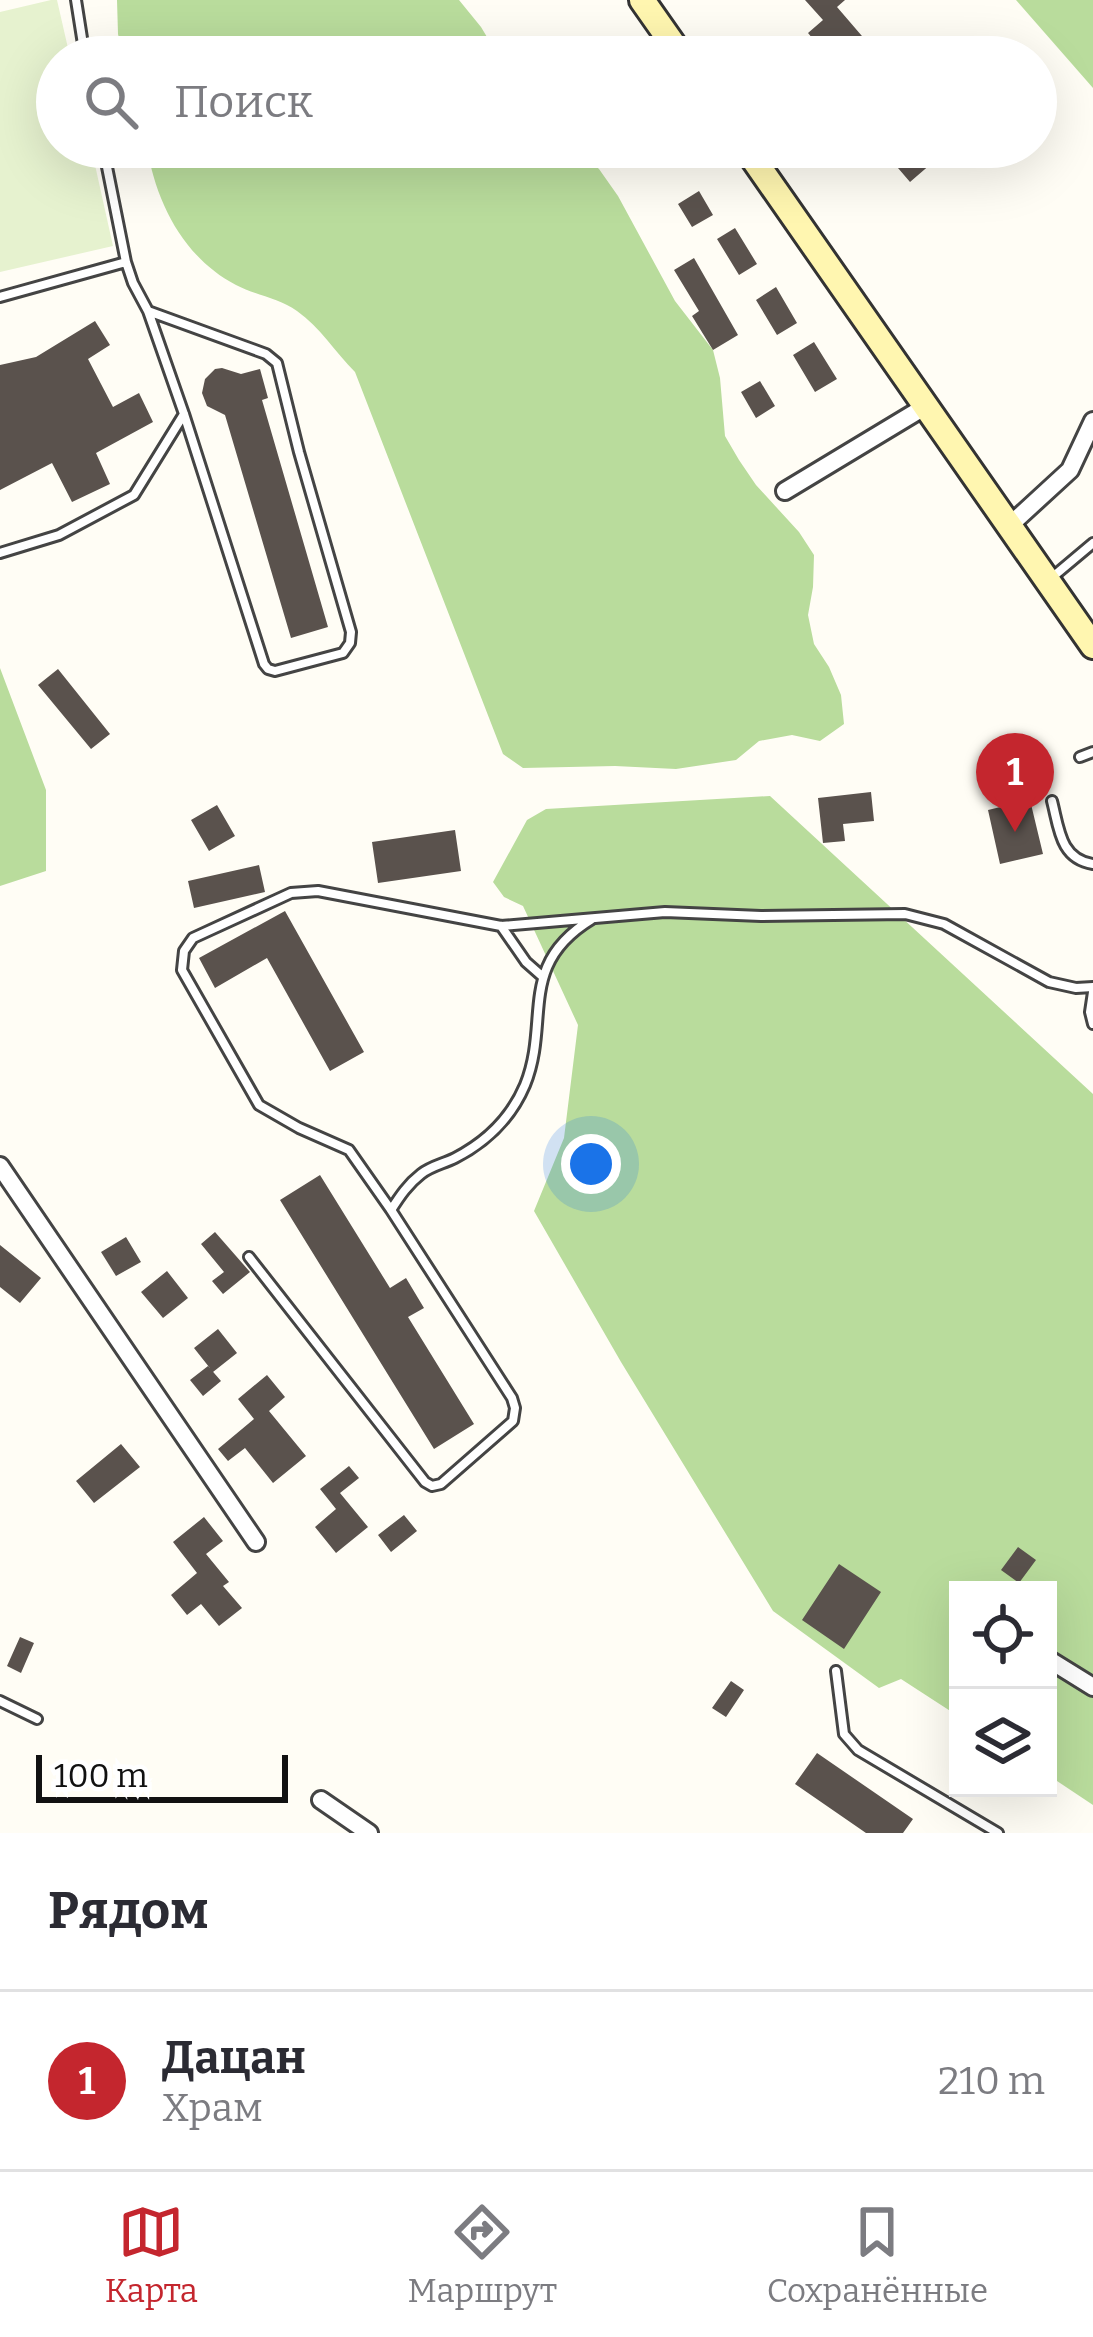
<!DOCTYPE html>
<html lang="ru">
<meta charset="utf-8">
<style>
body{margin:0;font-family:Bitter,serif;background:#f7f7f7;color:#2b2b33}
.controls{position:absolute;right:36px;bottom:36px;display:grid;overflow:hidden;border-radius:0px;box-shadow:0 12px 48px #0002}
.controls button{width:108px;height:108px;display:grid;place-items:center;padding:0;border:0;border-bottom:3px solid #e1e1e2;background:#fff;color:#2b2b33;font:60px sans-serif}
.scale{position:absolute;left:36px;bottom:30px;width:252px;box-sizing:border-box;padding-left:12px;border:6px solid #111;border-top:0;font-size:33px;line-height:42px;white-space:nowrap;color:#111;-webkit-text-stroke:9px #fff;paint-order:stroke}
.you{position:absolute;left:591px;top:1164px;width:42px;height:42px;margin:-30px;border:9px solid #fff;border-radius:50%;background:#1a73e8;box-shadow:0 0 0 18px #1a73e833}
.badge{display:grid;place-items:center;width:78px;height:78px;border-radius:50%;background:#c4262e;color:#fff;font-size:39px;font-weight:700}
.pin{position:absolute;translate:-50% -99px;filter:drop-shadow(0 3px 6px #0008)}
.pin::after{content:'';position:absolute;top:63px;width:42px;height:36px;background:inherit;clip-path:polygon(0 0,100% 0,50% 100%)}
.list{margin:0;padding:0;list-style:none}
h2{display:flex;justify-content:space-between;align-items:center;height:156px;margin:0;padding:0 48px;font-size:51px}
h2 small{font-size:39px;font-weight:400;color:#7c7c81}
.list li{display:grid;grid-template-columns:78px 1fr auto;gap:36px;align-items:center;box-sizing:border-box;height:180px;padding:0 48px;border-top:3px solid #e1e1e2}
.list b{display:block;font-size:45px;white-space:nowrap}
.list p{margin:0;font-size:39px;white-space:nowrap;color:#7c7c81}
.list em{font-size:39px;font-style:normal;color:#7c7c81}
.icon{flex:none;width:66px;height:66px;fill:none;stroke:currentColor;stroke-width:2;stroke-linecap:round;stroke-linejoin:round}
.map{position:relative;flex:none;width:1093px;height:1833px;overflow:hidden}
.search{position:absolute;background:#fff;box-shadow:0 12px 48px #0002;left:36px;right:36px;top:36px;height:132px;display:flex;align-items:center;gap:30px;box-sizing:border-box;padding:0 42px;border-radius:66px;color:#7c7c81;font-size:45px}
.sheet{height:336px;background:#fff}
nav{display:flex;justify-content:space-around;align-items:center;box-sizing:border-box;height:168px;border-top:3px solid #e1e1e2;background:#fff;font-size:33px;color:#7c7c81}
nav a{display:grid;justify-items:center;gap:6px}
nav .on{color:#c4262e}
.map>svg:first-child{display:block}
.forest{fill:#b9dc9c}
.pitch{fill:#e6f2cf}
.building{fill:#5a524d}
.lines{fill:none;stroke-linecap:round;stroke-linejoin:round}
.service-casing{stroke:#444;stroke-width:14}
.minor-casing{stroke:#444;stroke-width:22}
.secondary-casing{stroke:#333;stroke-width:30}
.service{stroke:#fff;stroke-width:8}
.minor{stroke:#fff;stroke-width:16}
.secondary{stroke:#fff6b0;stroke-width:24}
</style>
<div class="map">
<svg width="1093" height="1833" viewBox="0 0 1093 1833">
<rect width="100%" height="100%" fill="#fffdf5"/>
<path class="forest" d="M117,0H459L481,27L499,57H123L118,34Z
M1016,0H1093V88Z
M147,147H576L599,169L618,196L675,301L713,350L720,378L725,436L739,460L756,485L799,532L814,555L813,587L808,615L814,644L829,667L841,695L844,724L820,741L792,735L759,741L736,760L676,769L615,766L523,768L503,754L355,372C335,352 320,327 297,311C279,298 255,295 236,285C184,258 156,203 147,147Z
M0,668L46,790V871L0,886Z
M770,796L1093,1094V1805L1048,1775V1590H958V1716L901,1679L879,1688L773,1611L621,1362L534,1211L564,1138L578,1025L523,906L504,897L493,882L527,820L546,809Z"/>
<path class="pitch" d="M51,0H57L70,57H57V147H91L113,246L0,272V12Z"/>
<path class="building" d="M805,0H845L837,7L880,57H828L808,33L823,20Z
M880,147H930L939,157L910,182Z
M699,191L713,215L692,227L678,204Z
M735,228L757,264L739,275L717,239Z
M694,258L738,335L713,350L692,316L699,311L674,270Z
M776,287L797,323L777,335L756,300Z
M95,321L110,345L88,359L113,407L139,393L153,422L96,453L110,484L72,502L52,463L0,490V365L36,357Z
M814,342L837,379L815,392L793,355Z
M222,368L241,374L260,369L268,398L262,400L328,627L291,638L225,415L207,406L202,393L205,379L215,369Z
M760,381L775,406L756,418L741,392Z
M58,669L110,734L91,749L38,685Z
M871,792L874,821L843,824L845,841L823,843L818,798Z
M1030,800L1043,854L1000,864L988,810Z
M217,805L235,836L209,851L191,820Z
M455,830L461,871L378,883L372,842Z
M259,865L265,892L194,908L188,881Z
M285,911L364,1052L330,1071L267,958L215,988L199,958Z
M320,1175L390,1288L406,1278L424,1308L408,1317L474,1424L434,1449L280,1200Z
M215,1232L250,1272L223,1294L212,1281L224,1272L201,1244Z
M126,1237L141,1262L116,1276L101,1252Z
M0,1245L41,1278L20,1303L0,1287Z
M167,1271L188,1298L163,1318L141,1292Z
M218,1329L237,1353L213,1372L194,1348Z
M208,1366L221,1381L203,1396L190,1380Z
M267,1375L285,1397L269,1411L306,1456L273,1483L245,1448L228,1461L218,1449L254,1419L238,1399Z
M121,1444L140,1467L94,1503L76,1481Z
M349,1466L359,1478L340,1493L368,1527L336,1553L315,1527L336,1509L320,1489Z
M404,1515L417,1531L391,1552L378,1535Z
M204,1517L223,1541L206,1554L229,1582L223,1586L242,1608L219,1626L201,1604L187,1615L171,1595L197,1573L173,1542Z
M1018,1547L1036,1560L1019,1583L1001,1570Z
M839,1564L881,1592L844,1649L802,1620Z
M20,1637L34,1643L21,1673L7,1666Z
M731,1681L744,1690L726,1717L712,1708Z
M817,1753L913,1819L903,1833H866L795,1784Z"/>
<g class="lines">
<defs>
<path id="service" d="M76,0L85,57
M103,147L126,262L133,283L148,311L184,414L264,664L268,669L275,671L343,653L350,643L351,632L299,452L277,363L266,354L148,311
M0,297L126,262
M0,553L59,535L134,495L184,414
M1049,580L1093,543
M1080,757L1093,752
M1052,801C1059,828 1060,859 1093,864
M501,926L526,962L543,977
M1093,992L1090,1012L1093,1024
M391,1210C400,1196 408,1184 421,1174C431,1166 443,1164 455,1158C486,1142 511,1118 525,1085C551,1021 516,965 592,919
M249,1257L425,1482L432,1486L441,1484L513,1421L515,1408L512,1398L391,1210L349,1150L299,1128L259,1105L182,970L184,951L193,938L291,893L318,891L501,926L665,912L761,916L905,914L944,924L1049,982L1076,988L1093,987
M836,1671L844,1734L858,1750L998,1833
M0,1701L37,1719"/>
<path id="minor" d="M785,491L926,406
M1009,526L1070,470L1093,421
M0,1166L256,1542
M1048,1659L1093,1687
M321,1800L369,1833"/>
<path id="secondary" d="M642,0L682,57
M745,147L1093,646"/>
</defs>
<use href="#service" class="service-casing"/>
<use href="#minor" class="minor-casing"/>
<use href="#secondary" class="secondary-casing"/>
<use href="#service" class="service"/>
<use href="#minor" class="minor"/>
<use href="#secondary" class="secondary"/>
</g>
</svg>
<div class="controls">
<button><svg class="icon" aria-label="locate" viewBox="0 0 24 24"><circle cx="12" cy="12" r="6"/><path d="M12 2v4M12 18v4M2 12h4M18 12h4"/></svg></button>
<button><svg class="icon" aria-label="layers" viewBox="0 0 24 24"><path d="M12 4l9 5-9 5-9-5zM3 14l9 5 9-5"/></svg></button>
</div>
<div class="scale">100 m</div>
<div class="you"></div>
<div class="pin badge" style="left:1015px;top:832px">1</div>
<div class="search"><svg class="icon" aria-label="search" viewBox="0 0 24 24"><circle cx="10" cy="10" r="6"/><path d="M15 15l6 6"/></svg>Поиск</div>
</div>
<section class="sheet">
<h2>Рядом<small></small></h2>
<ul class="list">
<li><span class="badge">1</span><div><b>Дацан</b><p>Храм</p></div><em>210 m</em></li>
</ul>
</section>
<nav>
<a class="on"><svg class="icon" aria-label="map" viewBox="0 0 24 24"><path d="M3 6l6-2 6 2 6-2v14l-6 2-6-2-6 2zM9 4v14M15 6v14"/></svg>Карта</a>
<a><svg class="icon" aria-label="directions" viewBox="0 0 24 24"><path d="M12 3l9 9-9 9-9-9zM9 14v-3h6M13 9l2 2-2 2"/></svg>Маршрут</a>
<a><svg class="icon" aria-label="saved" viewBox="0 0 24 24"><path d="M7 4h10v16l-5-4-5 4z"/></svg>Сохранённые</a>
</nav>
